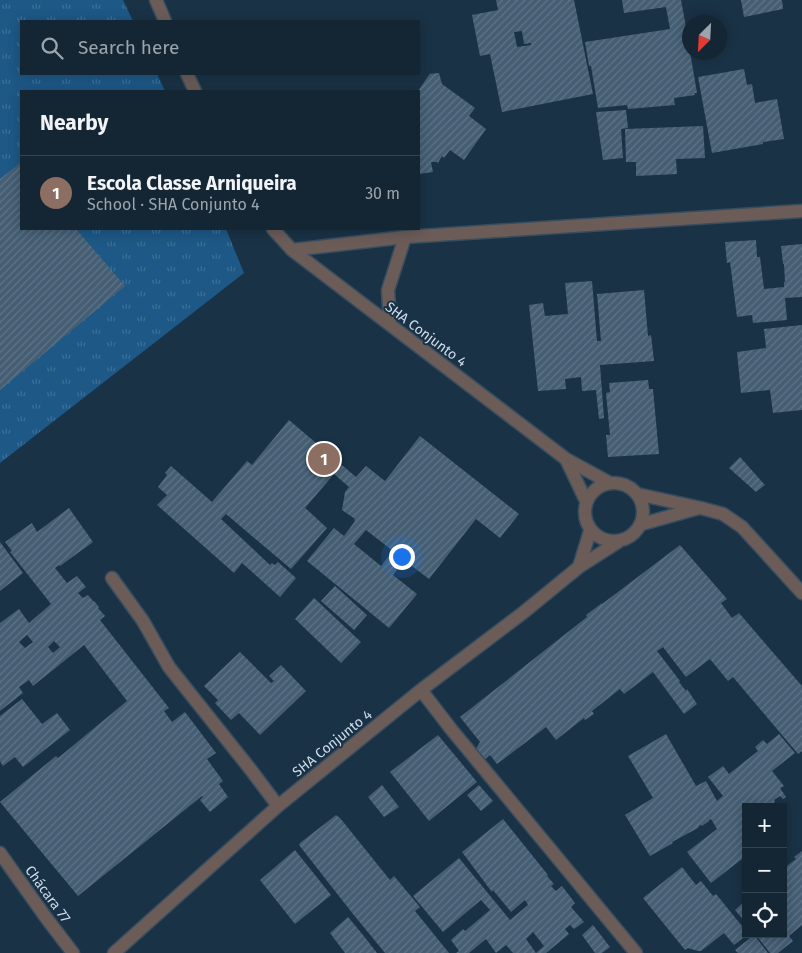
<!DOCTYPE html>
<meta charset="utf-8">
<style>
body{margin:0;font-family:"Fira Sans",sans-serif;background:#213240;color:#f1f3f6}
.controls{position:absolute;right:15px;bottom:15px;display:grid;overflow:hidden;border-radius:0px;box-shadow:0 2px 12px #0003}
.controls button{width:45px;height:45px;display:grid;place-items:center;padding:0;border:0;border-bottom:1px solid #33434f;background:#142634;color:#f1f3f6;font:25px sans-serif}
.compass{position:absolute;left:682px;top:15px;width:45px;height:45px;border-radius:50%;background:#142634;box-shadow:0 2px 12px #0003;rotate:204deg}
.you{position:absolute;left:401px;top:556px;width:18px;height:18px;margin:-12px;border:4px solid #fff;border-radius:50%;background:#1a73e8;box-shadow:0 0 0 8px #1a73e833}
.badge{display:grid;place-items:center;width:32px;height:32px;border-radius:50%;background:#db2777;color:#fff;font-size:16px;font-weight:700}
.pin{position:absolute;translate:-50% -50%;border:2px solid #fff;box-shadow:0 1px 5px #0006}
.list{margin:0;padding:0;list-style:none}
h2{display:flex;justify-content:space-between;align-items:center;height:65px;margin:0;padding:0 20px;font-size:21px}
h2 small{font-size:16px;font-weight:400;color:#9da5ac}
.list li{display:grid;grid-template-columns:32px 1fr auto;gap:15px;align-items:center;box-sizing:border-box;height:75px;padding:0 20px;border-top:1px solid #33434f}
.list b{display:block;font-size:19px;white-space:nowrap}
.list p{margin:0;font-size:16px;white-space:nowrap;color:#9da5ac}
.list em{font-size:16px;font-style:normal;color:#9da5ac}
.icon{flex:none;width:28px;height:28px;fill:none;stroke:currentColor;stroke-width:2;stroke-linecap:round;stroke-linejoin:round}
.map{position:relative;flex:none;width:802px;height:953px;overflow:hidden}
.search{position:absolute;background:#142634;box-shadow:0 2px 12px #0003;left:20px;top:20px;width:400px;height:55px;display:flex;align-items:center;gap:12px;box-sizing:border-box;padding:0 18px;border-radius:0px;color:#9da5ac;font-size:19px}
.panel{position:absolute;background:#142634;box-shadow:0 2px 12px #0003;left:20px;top:90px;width:400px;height:140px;border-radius:0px}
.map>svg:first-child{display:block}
.grass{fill:url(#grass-tufts)}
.building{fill:url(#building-hatch);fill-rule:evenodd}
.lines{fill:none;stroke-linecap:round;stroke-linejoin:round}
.minor-casing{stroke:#374d60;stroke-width:15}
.minor{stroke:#6b5c58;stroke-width:12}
.labels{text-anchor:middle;stroke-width:4;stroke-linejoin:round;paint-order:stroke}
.street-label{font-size:14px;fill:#cfddeb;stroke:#1a3246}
</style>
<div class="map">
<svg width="802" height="953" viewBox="0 0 802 953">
<defs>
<pattern id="grass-tufts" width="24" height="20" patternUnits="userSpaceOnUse" patternTransform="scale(1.25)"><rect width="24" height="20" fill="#1d5886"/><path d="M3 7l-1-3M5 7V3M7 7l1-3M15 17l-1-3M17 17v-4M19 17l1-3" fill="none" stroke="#3d7097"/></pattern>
<pattern id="building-hatch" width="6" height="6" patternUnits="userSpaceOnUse" patternTransform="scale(1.25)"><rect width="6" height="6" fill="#455e74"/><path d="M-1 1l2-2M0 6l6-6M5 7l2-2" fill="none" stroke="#5f7588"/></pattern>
</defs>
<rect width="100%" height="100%" fill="#1a3246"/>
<path class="grass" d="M0,0H123L133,21H21V74H157L165,91H21V229H226L244,273L0,463Z"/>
<path class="building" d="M496,0H574L593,94L502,112L490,54L480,56L472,15L498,10ZM522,31L524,44L531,43V45L517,47L514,32Z
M622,0H681L688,38L690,52L697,93H694L695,95L674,98L675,105L628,109L627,105L598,108L591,66H589L585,42L670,29L666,7L624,13Z
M741,0H782L783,9L744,17Z
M744,69L747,85L752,84L755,103L777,99L784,139L763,142V144L712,153L698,77Z
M439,73L442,84L475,108L469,116L486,129L464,160L450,150L444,158L442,156L438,163L437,162H431L433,172L419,174V91H418L429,75L430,76L429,74Z
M626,110L628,128L621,129L623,158L603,160L596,112Z
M703,126L705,158L676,159L677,174L636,176V162H626L625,129Z
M20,163L21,229H76L125,286L0,390V179Z
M756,240L757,257H760L764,289L784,287V282H785L784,264H783L781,246L802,244V297L785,298L787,320L753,323L752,315L737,317L730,262L727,263L725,242Z
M592,281L597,341H601L597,294L644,290L648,336L651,335L654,361L600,365L604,418L599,419L596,390L582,391L581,377L565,379L566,389L538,391L529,305L543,303L545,316L568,314L565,283Z
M802,325V410L773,413L770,390L741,393L737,352L766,348L764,329Z
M648,380L649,389H653L659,454L608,457L606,435H610L606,393L610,392L609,383Z
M289,420L356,477L366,466L385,481L420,436L519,514L500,538L476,519L429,579L404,560L393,575L417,594L389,628L307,561L334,528L344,536L355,521L354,520L355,519L342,510L345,492L349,487L334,474L305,508L302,505L327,528L291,569L226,514L221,519L270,565L272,563L275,565L278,562L296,578L280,597L242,563L234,573L157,505L167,495L158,487L167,475L165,473L171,466L212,502L247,461L252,465ZM366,530L393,551L381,566L354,544Z
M740,457L765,485L756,492L729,468Z
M69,508L93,542L60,566L59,565L55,568L67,583L77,576L86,587L78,593L83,598L88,595L93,601H94L99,607L98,608L105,616L100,620L169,708L164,711L172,722L185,712L216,753L207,759L223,781L219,784L228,797L210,812L200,800L203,797L202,796L78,896L0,802L56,756L58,758L127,701L84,645L33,686L29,680L19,687L23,693L0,711V623L19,609L29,623L51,604L10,552L12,551L5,542L32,523L37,532ZM27,635L33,642L25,648L19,642ZM54,641L60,647L53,653L48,647Z
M0,542L23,573L0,591Z
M680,545L727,599L721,603L732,618L739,613L802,686V751L798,754L733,677L728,681L710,659L686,677L663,647L657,651L680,681L679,682L686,691L687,689L697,704L684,714L653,672L624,694L620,689L592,711L594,714L585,720L584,718L556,740L546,727L497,764L490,755L482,762L474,752L480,742L460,717L587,617L586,615L602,603V604Z
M335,586L367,615L354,630L321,601Z
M314,598L361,642L341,663L295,619Z
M240,652L271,683L274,681L269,676L281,665L306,691L260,735L239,713L231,720L215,703L218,700L204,686Z
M22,699L42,724L57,713L70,730L23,767L15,757L3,766L0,761V716Z
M666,734L696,786L706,781L717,801L723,796L708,777L723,766L729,774L758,751L755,747L763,740L767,744L779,734L795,753L772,771L784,786L780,788L786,797L783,799L780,796L774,800L775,802L772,804L774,807H746V856L711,883L687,852L717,829L711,819L709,820V821L702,826L701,825L699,826L698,828L672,842L673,843L650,856L625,815L653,798L628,756Z
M438,735L477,782L429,821L390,772Z
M382,785L399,807L384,817L368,797Z
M479,785L493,801L481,811L467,795Z
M336,815L340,818L390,880L394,876L420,907L415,911L449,953H385L353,914L299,845L300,843Z
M503,819L548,875L547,876L554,884L551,886L556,891L562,886L575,903L571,907L584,922L574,929L570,925L565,929L569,934L546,953H513L506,945L496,953L486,939L469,953H456L459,951L451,940L463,929L465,931L490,910L481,900L443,932L413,896L459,858L510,920L528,905L525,900L511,912L493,890L492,892L462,852ZM533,932L544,946L536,953L526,939Z
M295,850L331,895L295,924L260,880Z
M802,851V925L789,936L793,941L778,953H770L755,934H783V869L796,859L794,857Z
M682,867L696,885L701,881L713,896L716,894L746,931V934H748L734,945L724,933L701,951H698L688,948L685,950L643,898Z
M746,900V923L735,910Z
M348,917L363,935L377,953H345L330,933Z
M593,925L610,947L602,953H595L582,935Z
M754,935L768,953H738L735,950Z"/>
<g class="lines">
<defs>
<path id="minor" d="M156,0L165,21
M187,74L195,91
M273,229L292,250L566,459L610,483
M292,250L405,237L802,211
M390,325L388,290L405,237
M566,459L586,501
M585 512a29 29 0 1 1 58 0a29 29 0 1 1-58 0Z
M637,494L701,508L723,514L742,527L802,593
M642,524L699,508
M579,567L590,531
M112,578L143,621L169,667L251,770L278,806
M421,690L451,729L636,953
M0,853L47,919L73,953
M114,953L278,806L421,690L524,612L579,567L618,542"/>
</defs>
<use href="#minor" class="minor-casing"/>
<use href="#minor" class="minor"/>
</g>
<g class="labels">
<g class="street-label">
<text transform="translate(426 334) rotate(37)" y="5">SHA Conjunto 4</text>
<text transform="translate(332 743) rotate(-39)" y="5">SHA Conjunto 4</text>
<text transform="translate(48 894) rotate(54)" y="5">Chácara 77</text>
</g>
</g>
</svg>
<div class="controls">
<button>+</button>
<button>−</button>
<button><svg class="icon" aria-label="locate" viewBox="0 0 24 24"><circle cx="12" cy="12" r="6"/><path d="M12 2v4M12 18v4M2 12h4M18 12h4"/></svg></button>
</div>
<svg class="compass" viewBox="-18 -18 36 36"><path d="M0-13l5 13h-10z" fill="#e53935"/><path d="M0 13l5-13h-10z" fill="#9da5ac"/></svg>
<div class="you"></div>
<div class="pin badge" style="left:324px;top:459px;background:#8d6e63">1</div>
<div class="search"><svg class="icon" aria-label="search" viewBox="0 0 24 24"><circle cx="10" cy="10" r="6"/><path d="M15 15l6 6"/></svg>Search here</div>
<section class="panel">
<h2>Nearby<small></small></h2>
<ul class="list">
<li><span class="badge" style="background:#8d6e63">1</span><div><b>Escola Classe Arniqueira</b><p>School · SHA Conjunto 4</p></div><em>30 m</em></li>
</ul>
</section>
</div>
